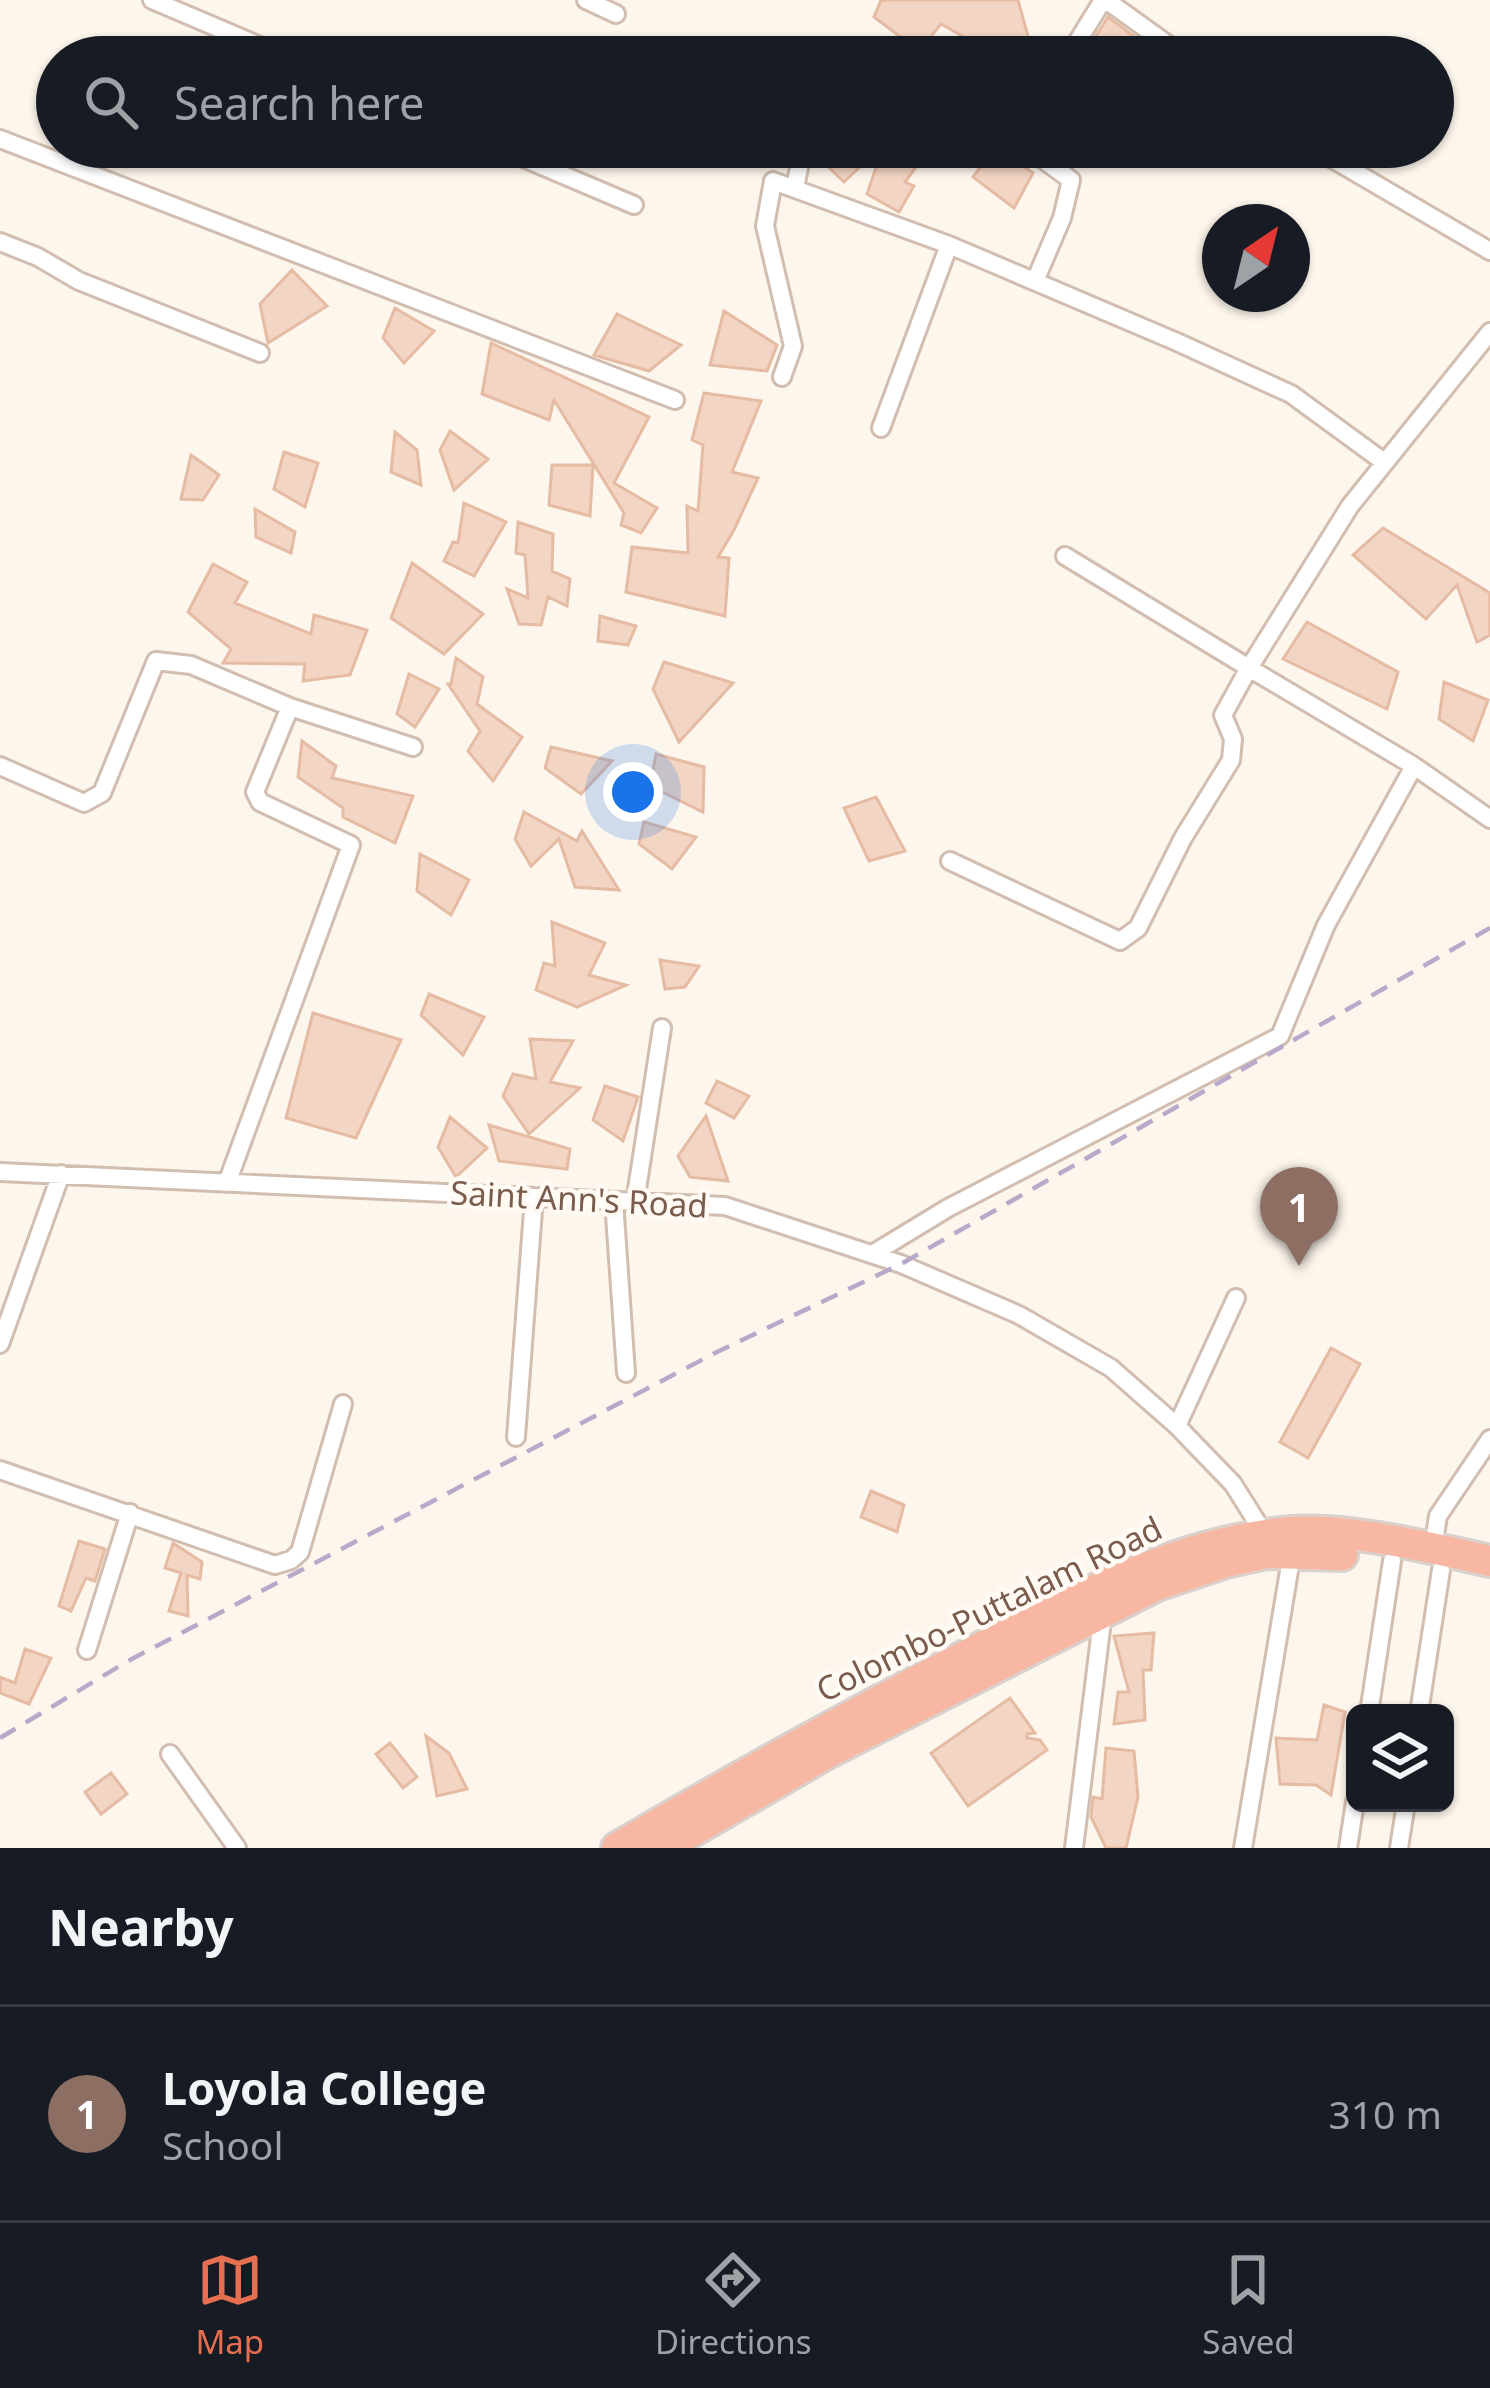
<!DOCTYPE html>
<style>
body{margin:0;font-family:"Noto Sans",sans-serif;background:#20242c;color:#f1f3f6}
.controls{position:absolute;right:36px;bottom:36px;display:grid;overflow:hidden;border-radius:18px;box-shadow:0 3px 9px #0004}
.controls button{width:108px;height:108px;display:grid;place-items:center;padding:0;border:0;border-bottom:3px solid #363941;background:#171b24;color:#f1f3f6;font:60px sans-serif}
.compass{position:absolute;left:1202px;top:204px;width:108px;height:108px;border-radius:50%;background:#171b24;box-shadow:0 3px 9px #0004;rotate:35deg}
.you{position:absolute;left:633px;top:792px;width:42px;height:42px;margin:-30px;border:9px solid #fff;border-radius:50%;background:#1a73e8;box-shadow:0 0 0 18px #1a73e833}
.badge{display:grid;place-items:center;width:78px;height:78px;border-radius:50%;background:#e76f51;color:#fff;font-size:39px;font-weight:700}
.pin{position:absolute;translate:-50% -99px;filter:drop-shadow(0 3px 6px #0008)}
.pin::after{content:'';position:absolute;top:63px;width:42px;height:36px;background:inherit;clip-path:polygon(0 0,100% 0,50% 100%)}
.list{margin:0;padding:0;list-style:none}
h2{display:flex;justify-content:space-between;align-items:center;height:156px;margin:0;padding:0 48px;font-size:51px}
h2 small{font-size:39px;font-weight:400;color:#9ea1a6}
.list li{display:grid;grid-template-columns:78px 1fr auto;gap:36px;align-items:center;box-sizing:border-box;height:216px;padding:0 48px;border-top:3px solid #363941}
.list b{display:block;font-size:45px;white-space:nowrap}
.list p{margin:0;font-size:39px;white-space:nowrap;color:#9ea1a6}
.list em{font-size:39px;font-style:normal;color:#9ea1a6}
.icon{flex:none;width:66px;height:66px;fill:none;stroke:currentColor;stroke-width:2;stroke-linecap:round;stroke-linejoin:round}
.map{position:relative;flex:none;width:1490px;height:1848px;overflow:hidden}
.search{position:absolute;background:#171b24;box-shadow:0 3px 9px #0004;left:36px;right:36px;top:36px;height:132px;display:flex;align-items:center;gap:30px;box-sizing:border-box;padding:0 42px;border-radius:66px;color:#9ea1a6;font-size:45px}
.sheet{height:372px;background:#171b24}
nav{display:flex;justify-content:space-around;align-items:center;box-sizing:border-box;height:168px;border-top:3px solid #363941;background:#171b24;font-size:33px;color:#9ea1a6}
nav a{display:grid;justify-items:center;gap:6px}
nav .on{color:#e76f51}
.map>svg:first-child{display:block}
.building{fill:#f3d5c3;stroke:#e6bba3;stroke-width:3}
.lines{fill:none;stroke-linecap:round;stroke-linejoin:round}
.street-casing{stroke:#d1beb0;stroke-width:22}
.highway-casing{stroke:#dad1cd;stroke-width:36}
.street{stroke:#fff;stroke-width:16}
.highway{stroke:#f7b7a3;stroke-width:30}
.rail{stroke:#b9a8c9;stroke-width:4.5;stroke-dasharray:18 12;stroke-linecap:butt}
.labels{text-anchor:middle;stroke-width:9;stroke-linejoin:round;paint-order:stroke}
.street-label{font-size:33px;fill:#7a5c4d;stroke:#fffaf3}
</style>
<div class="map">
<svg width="1490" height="1848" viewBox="0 0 1490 1848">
<rect width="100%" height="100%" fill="#fdf6ec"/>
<path class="building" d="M881,0H1018L1028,36L1006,57H999L941,24L919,51L874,17Z
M1108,17L1132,35L1163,57H1083Z
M826,147H881L844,182L820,159Z
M883,147H931L905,182L914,186L899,212L867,194Z
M995,147L1033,173L1014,208L973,177Z
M292,270L327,306L268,343L260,304Z
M395,308L434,331L404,363L383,338Z
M724,311L777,345L767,371L710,365Z
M617,314L681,345L649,371L594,355Z
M491,343L649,417L614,483L657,508L641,533L621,525L624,513L554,400L549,420L482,394Z
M704,393L761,401L732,472L758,478L734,530L718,557L729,558L725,616L626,592L632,547L688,553L687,506L698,511L703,445L692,440Z
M450,431L488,459L454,490L440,450Z
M395,432L417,450L421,485L391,472Z
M284,452L318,463L305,507L274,489Z
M191,455L219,475L203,500L181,499Z
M552,465H593L590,516L549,505Z
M464,503L506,522L474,576L444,561L453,542L458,543Z
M255,509L295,532L291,553L256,537Z
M518,522L553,534L552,571L570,579L567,606L548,597L541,625L519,624L507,589L528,598L525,555L516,553Z
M1383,528L1490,593V635L1477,642L1457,585L1426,619L1353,555Z
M412,563L483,614L444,654L391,618Z
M213,564L247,582L235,603L311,634L314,615L367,630L350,675L303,681L305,664L223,663L231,649L188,612Z
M600,616L636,626L628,645L598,641Z
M1307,622L1398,672L1387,709L1283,659Z
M456,658L483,677L477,704L522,737L493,781L468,751L480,731L448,684H451Z
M664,662L733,683L679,742L653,689Z
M409,674L439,689L415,727L397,714Z
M1444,682L1488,700L1473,741L1439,719Z
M302,741L336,766L332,778L413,796L395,843L343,817V808L298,777Z
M551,747L612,761L581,794L545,768Z
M656,754L704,767L703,812L650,786Z
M876,797L905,851L869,861L844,808Z
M524,812L577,841L582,831L619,890L575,887L559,839L531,866L515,839Z
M644,822L696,837L672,869L639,844Z
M420,854L469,880L451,915L417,891Z
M552,922L605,943L589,975L626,985L577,1007L536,990L544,963L555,966Z
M660,960L699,966L685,987L665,989Z
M429,994L484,1017L463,1055L421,1015Z
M313,1013L401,1040L356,1138L286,1118Z
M530,1039L573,1041L550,1082L580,1088L529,1134L503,1096L513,1074L536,1079Z
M717,1081L749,1096L734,1118L706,1103Z
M605,1086L638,1097L623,1141L593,1120Z
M706,1116L728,1181L690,1177L678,1156Z
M450,1117L487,1148L456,1177L438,1147Z
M489,1125L570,1149L567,1169L499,1161Z
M1331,1348L1360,1364L1308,1458L1280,1442Z
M871,1491L904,1505L897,1532L861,1517Z
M79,1541L105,1549L95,1581L86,1578L71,1611L59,1606Z
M173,1543L202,1562L200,1579L187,1575L188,1616L169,1611L181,1573L165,1568Z
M1154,1633L1151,1670H1143L1145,1720L1114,1724L1118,1692H1129L1114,1636Z
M25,1649L51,1658L29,1704L0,1693V1677L15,1683Z
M1010,1698L1035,1733L1027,1734V1738L1040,1740L1047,1750L968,1806L931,1753Z
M1324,1705L1345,1712L1331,1795L1316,1785L1280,1784L1276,1738L1317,1740Z
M426,1736L449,1753L467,1789L437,1796Z
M390,1743L417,1777L403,1788L376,1754Z
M1106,1748L1134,1751L1138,1797L1126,1848H1106L1091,1817L1093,1797L1102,1799Z
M111,1773L127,1794L101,1814L85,1792Z"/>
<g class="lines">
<defs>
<path id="street" d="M152,0L286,57
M586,0L616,14
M1106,0L1185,57
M1068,57L1103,0
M0,139L675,400
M497,147L634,205
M1026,147L1071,180L1062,218L1035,281
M1312,147L1490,251
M795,188L803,147
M0,242L38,257L79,281L260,353
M949,245L1177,342L1291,394L1384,462
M1490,332L1350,506L1249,668L1414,766L1490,819
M782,377L793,346L765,226L773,181L949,245L881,428
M0,766L84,803L102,793L156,661L191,665L290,707L413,747
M950,861L1120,941L1138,928L1183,838L1231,760L1233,739L1223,715L1249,668L1065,556
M0,1172L725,1206L901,1264L1019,1315L1111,1368L1177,1426L1233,1484L1265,1535
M227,1183L351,845L260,802L255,792L290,707
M614,1201L626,1373
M635,1202L662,1028
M874,1253L948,1208L1280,1036L1326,925L1414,766
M0,1344L61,1174
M1177,1426L1236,1298
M516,1437L534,1197
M0,1470L275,1565L291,1560L300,1552L343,1404
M1433,1548L1438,1516L1490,1439
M87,1650L130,1513
M1369,1713L1392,1561
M1419,1713L1441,1570
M170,1754L237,1848
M1074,1848L1103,1613
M1243,1848L1292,1553
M1348,1848L1355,1802
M1399,1848L1406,1803"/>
<path id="highway" d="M617,1848C733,1780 850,1715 969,1654C1071,1601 1175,1541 1292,1532C1350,1528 1432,1548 1490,1561
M663,1848L827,1753L1157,1585L1226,1562L1266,1553L1342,1555"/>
</defs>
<use href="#street" class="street-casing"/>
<use href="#highway" class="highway-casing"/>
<use href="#street" class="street"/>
<use href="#highway" class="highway"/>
<path class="rail" d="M0,1738L128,1661L715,1353L901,1264L1490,928"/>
</g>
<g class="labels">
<g class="street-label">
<text transform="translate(579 1199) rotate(3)" y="12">Saint Ann's Road</text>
<text transform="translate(989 1609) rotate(-26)" y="12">Colombo-Puttalam Road</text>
</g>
</g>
</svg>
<div class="controls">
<button><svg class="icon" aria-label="layers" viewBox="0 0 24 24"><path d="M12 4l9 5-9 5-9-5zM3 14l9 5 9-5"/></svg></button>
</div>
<svg class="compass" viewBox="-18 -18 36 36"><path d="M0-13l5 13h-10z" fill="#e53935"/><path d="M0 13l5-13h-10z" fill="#9ea1a6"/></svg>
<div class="you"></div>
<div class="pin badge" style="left:1299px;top:1266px;background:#8d6e63">1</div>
<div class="search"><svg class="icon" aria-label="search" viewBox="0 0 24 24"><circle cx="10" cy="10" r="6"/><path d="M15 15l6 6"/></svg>Search here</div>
</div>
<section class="sheet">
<h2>Nearby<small></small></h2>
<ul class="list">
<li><span class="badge" style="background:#8d6e63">1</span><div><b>Loyola College</b><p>School</p></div><em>310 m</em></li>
</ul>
</section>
<nav>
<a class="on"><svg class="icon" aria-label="map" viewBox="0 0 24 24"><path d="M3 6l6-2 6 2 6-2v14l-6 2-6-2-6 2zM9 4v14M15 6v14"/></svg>Map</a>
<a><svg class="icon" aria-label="directions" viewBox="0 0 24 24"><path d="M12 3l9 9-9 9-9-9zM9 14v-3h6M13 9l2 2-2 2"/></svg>Directions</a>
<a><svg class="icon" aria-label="saved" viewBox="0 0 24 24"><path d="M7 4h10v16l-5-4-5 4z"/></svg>Saved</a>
</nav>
